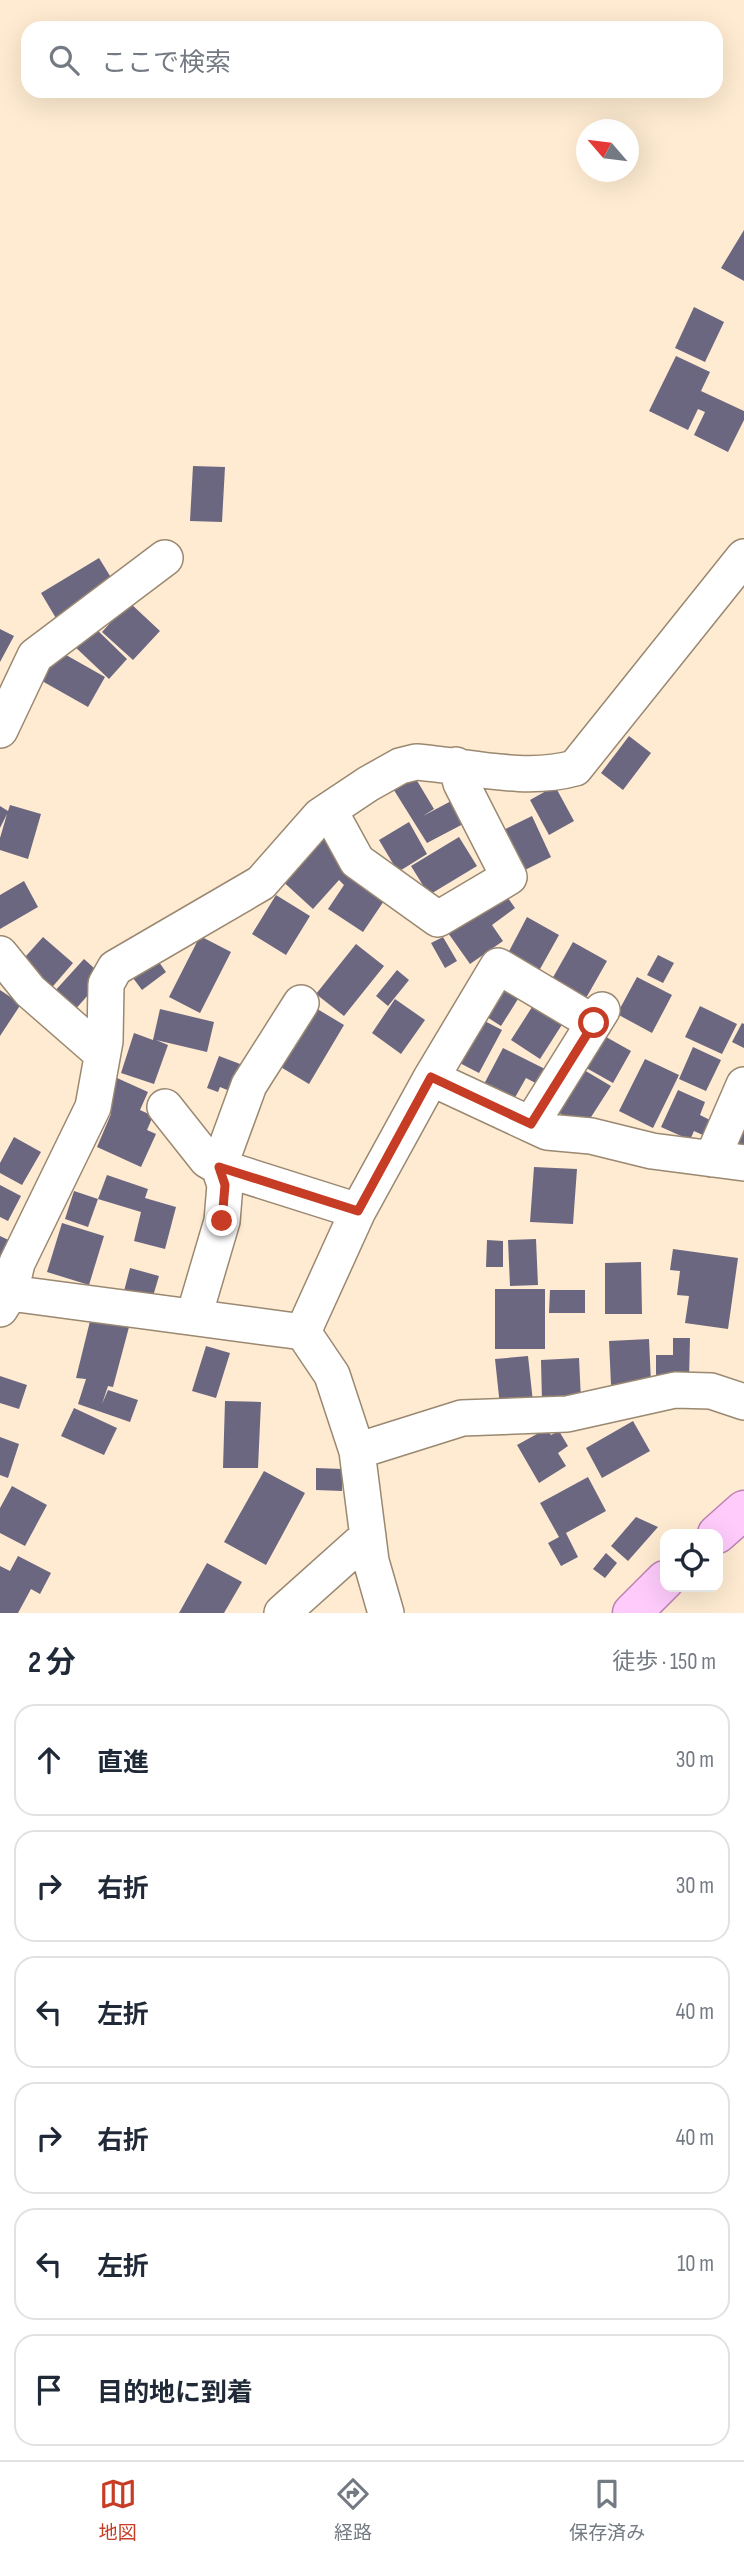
<!DOCTYPE html>
<html lang="ja">
<meta charset="utf-8">
<style>
body{margin:0;font-family:"Sofia Sans Condensed","Noto Sans JP",sans-serif;background:#f2f2f3;color:#1f2937}
.controls{position:absolute;right:21px;bottom:21px;display:grid;overflow:hidden;border-radius:14px;box-shadow:0 7px 28px #0002}
.controls button{width:63px;height:63px;display:grid;place-items:center;padding:0;border:0;border-bottom:2px solid #e0e1e3;background:#fff;color:#1f2937;font:35px sans-serif}
.compass{position:absolute;left:576px;top:119px;width:63px;height:63px;border-radius:50%;background:#fff;box-shadow:0 7px 28px #0002;rotate:298deg}
.stop{position:absolute;width:21px;height:21px;margin:-16px;border:5px solid #c73c24;border-radius:50%;background:#fff}
.stop.end{background:#c73c24;border-color:#fff;box-shadow:0 2px 7px #0008}
.list{margin:0;padding:0;list-style:none}
h2{display:flex;justify-content:space-between;align-items:center;height:91px;margin:0;padding:0 28px;font-size:30px}
h2 small{font-size:23px;font-weight:400;color:#747a83}
.list li{display:grid;grid-template-columns:46px 1fr auto;gap:21px;align-items:center;box-sizing:border-box;height:112px;margin:0 14px 14px;padding:0 14px;border:2px solid #e0e1e3;border-radius:21px}
.list b{display:block;font-size:26px;white-space:nowrap}
.list em{font-size:23px;font-style:normal;color:#747a83}
.icon{flex:none;width:38px;height:38px;fill:none;stroke:currentColor;stroke-width:2;stroke-linecap:round;stroke-linejoin:round}
.map{position:relative;flex:none;width:744px;height:1613px;overflow:hidden}
.search{position:absolute;background:#fff;box-shadow:0 7px 28px #0002;left:21px;right:21px;top:21px;height:77px;display:flex;align-items:center;gap:18px;box-sizing:border-box;padding:0 24px;border-radius:21px;color:#747a83;font-size:26px}
.sheet{height:847px;background:#fff}
nav{display:flex;justify-content:space-around;align-items:center;box-sizing:border-box;height:98px;border-top:2px solid #e0e1e3;background:#fff;font-size:19px;color:#747a83}
nav a{display:grid;justify-items:center;gap:4px}
nav .on{color:#c73c24}
.map>svg:first-child{display:block}
.building{fill:#6c6780}
.lines{fill:none;stroke-linecap:round;stroke-linejoin:round}
.minor-casing{stroke:#9a8871;stroke-width:38}
.major-casing{stroke:#bb81b1;stroke-width:41}
.minor{stroke:#fff;stroke-width:35}
.major{stroke:#fecbfb;stroke-width:38}
.route{stroke:#c73c24;stroke-width:9}
</style>
<div class="map">
<svg width="744" height="1613" viewBox="0 0 744 1613">
<rect width="100%" height="100%" fill="#feebd1"/>
<path class="building" d="M744,230V281L721,268Z
M694,307L724,322L705,362L675,348Z
M676,356L710,372L701,391L744,411V420L728,452L694,435L705,412L698,409L688,430L649,411Z
M193,466L225,467L222,522L190,521Z
M99,558L115,584L57,620L41,593Z
M129,602L160,631L133,660L102,632Z
M91,624L127,659L109,679L72,644Z
M0,629L14,636L0,662Z
M59,651L105,677L88,707L42,681Z
M629,736L651,753L623,790L601,773Z
M413,774L434,809L423,816L453,800L465,823L427,843L392,787Z
M555,786L574,821L549,835L530,800Z
M10,805L41,814L28,859L0,850V838L7,814L0,828V806L8,811Z
M532,816L551,857L515,875L495,834Z
M409,822L427,854L398,872L379,840Z
M326,823L390,892L363,932L328,909L344,885L339,880L313,909L278,877Z
M459,837L477,866L429,895L411,866Z
M24,881L38,907L0,929V895Z
M503,891L515,908L492,925L503,941L470,964L446,930Z
M276,895L310,916L286,955L252,934Z
M527,917L559,935L535,978L504,961Z
M200,936L231,952L200,1013L169,997Z
M43,937L73,963L48,992L18,965Z
M443,937L457,961L445,968L431,943Z
M573,942L607,961L581,1007L547,988Z
M356,944L384,966L344,1016L316,994Z
M154,955L166,972L142,990L130,974Z
M658,955L674,963L663,983L647,975Z
M84,959L104,977L73,1012L53,993Z
M397,970L409,980L388,1006L376,996Z
M637,977L672,995L652,1033L617,1014Z
M493,984L518,999L501,1026L476,1010Z
M0,990L21,1004L0,1036Z
M395,999L425,1020L401,1054L372,1033Z
M309,1004L344,1025L309,1084L274,1063Z
M534,1004L563,1023L540,1059L511,1040Z
M700,1006L737,1024L722,1054L685,1037Z
M160,1009L214,1022L207,1052L156,1040L168,1045L154,1084L121,1073L134,1033L153,1040Z
M473,1015L502,1030L479,1073L450,1058Z
M742,1023L744,1024V1048L732,1042Z
M599,1033L631,1051L613,1083L581,1065Z
M693,1047L721,1060L706,1091L679,1079Z
M503,1048L551,1072L543,1087L526,1078L513,1101L483,1086Z
M219,1056L248,1067L237,1094L220,1087L218,1092L207,1088Z
M645,1059L679,1075L653,1128L619,1111Z
M579,1067L611,1086L584,1128L553,1109Z
M117,1078L148,1092L140,1110L153,1116L147,1130L156,1134L141,1167L97,1147L111,1114L103,1110Z
M678,1090L705,1102L700,1115L714,1122L707,1137L694,1131L690,1140L661,1127Z
M744,1115V1148L732,1143Z
M14,1137L41,1152L22,1185L0,1173V1163Z
M534,1167L577,1169L573,1224L530,1222Z
M107,1175L148,1189L145,1198L176,1207L165,1249L134,1241L141,1212L98,1199Z
M0,1185L21,1196L8,1221L0,1217Z
M74,1191L98,1199L88,1227L65,1219Z
M62,1223L104,1236L89,1285L47,1272Z
M0,1236L17,1244L0,1281Z
M536,1239L538,1285L510,1286L508,1240Z
M487,1240L503,1241V1267H486Z
M673,1249L738,1258L728,1329L685,1323L689,1296L677,1295L680,1271L670,1270Z
M641,1262L642,1314H605V1263Z
M130,1268L159,1276L151,1303L123,1295Z
M495,1289H545V1349H495Z
M550,1290H585V1313H549Z
M91,1317L129,1327L113,1387L108,1386L102,1404L108,1390L138,1400L130,1422L78,1404L86,1379L76,1378Z
M673,1338H690L689,1379L656,1377V1355H673Z
M649,1339L651,1383L611,1385L609,1341Z
M206,1346L230,1353L216,1398L192,1391Z
M528,1356L533,1402L500,1406L495,1359Z
M579,1358L581,1400L542,1402L541,1360Z
M0,1376L27,1385L19,1409L0,1403Z
M225,1401L261,1402L258,1468H223Z
M74,1408L117,1428L104,1455L61,1436Z
M633,1421L650,1451L602,1478L586,1448Z
M546,1429L551,1435L559,1431L568,1446L558,1453L566,1466L539,1483L517,1445Z
M0,1437L19,1444L8,1478L0,1475Z
M316,1468L343,1469L342,1491L316,1490Z
M264,1471L305,1493L266,1565L224,1542Z
M588,1477L606,1511L566,1533L578,1557L561,1566L548,1543L559,1537L540,1503Z
M12,1486L47,1505L25,1546L0,1533V1508Z
M636,1517L658,1527L628,1561L611,1546Z
M606,1553L617,1563L605,1578L593,1569Z
M18,1556L51,1573L40,1594L31,1589L18,1613H0V1566L10,1571Z
M207,1563L242,1582L224,1613H179Z"/>
<g class="lines">
<defs>
<path id="minor" d="M0,730L35,656L165,558
M329,810L357,861L438,919L509,877L461,783L456,765
M0,954L30,991L101,1053
M301,1003L249,1085L219,1167L358,1211
M431,1078L547,1132L591,1136L652,1151L744,1163
M165,1107L207,1160L219,1167L225,1185L222,1221L194,1316
M531,1124L602,1010
M712,1159L744,1085
M0,1287L10,1293L303,1332L332,1375L357,1451L371,1561L386,1613
M0,1309L10,1293L17,1263L93,1107L105,1041L106,984L115,968L261,883L320,816L368,784L400,766L416,762C468,766 524,782 575,768L744,557
M303,1332L358,1211L431,1078L498,966L594,1023
M357,1451L462,1418L567,1414L675,1390L711,1391L744,1402
M282,1613L368,1536"/>
<path id="major" d="M717,1534L744,1510
M632,1613L665,1580"/>
</defs>
<use href="#minor" class="minor-casing"/>
<use href="#major" class="major-casing"/>
<use href="#minor" class="minor"/>
<use href="#major" class="major"/>
</g>
<g class="lines">
<path class="route" d="M222,1221L225,1185L219,1167L358,1211L431,1077L531,1124L594,1023"/>
</g>
</svg>
<div class="controls">
<button><svg class="icon" aria-label="locate" viewBox="0 0 24 24"><circle cx="12" cy="12" r="6"/><path d="M12 2v4M12 18v4M2 12h4M18 12h4"/></svg></button>
</div>
<svg class="compass" viewBox="-18 -18 36 36"><path d="M0-13l5 13h-10z" fill="#e53935"/><path d="M0 13l5-13h-10z" fill="#747a83"/></svg>
<div class="stop" style="left:594px;top:1023px"></div>
<div class="stop end" style="left:222px;top:1221px"></div>
<div class="search"><svg class="icon" aria-label="search" viewBox="0 0 24 24"><circle cx="10" cy="10" r="6"/><path d="M15 15l6 6"/></svg>ここで検索</div>
</div>
<section class="sheet">
<h2>2 分<small>徒歩 · 150 m</small></h2>
<ul class="list">
<li><svg class="icon" aria-label="ahead" viewBox="0 0 24 24"><path d="M12 20V5M6 11l6-6 6 6"/></svg><div><b>直進</b></div><em>30 m</em></li>
<li><svg class="icon" aria-label="right" viewBox="0 0 24 24"><path d="M7 20v-9h11M14 6l5 5-5 5"/></svg><div><b>右折</b></div><em>30 m</em></li>
<li><svg class="icon" aria-label="left" viewBox="0 0 24 24"><path d="M17 20v-9H6M10 6l-5 5 5 5"/></svg><div><b>左折</b></div><em>40 m</em></li>
<li><svg class="icon" aria-label="right" viewBox="0 0 24 24"><path d="M7 20v-9h11M14 6l5 5-5 5"/></svg><div><b>右折</b></div><em>40 m</em></li>
<li><svg class="icon" aria-label="left" viewBox="0 0 24 24"><path d="M17 20v-9H6M10 6l-5 5 5 5"/></svg><div><b>左折</b></div><em>10 m</em></li>
<li><svg class="icon" aria-label="arrive" viewBox="0 0 24 24"><path d="M6 21V4h12l-3 4 3 4H6"/></svg><div><b>目的地に到着</b></div></li>
</ul>
</section>
<nav>
<a class="on"><svg class="icon" aria-label="map" viewBox="0 0 24 24"><path d="M3 6l6-2 6 2 6-2v14l-6 2-6-2-6 2zM9 4v14M15 6v14"/></svg>地図</a>
<a><svg class="icon" aria-label="directions" viewBox="0 0 24 24"><path d="M12 3l9 9-9 9-9-9zM9 14v-3h6M13 9l2 2-2 2"/></svg>経路</a>
<a><svg class="icon" aria-label="saved" viewBox="0 0 24 24"><path d="M7 4h10v16l-5-4-5 4z"/></svg>保存済み</a>
</nav>
